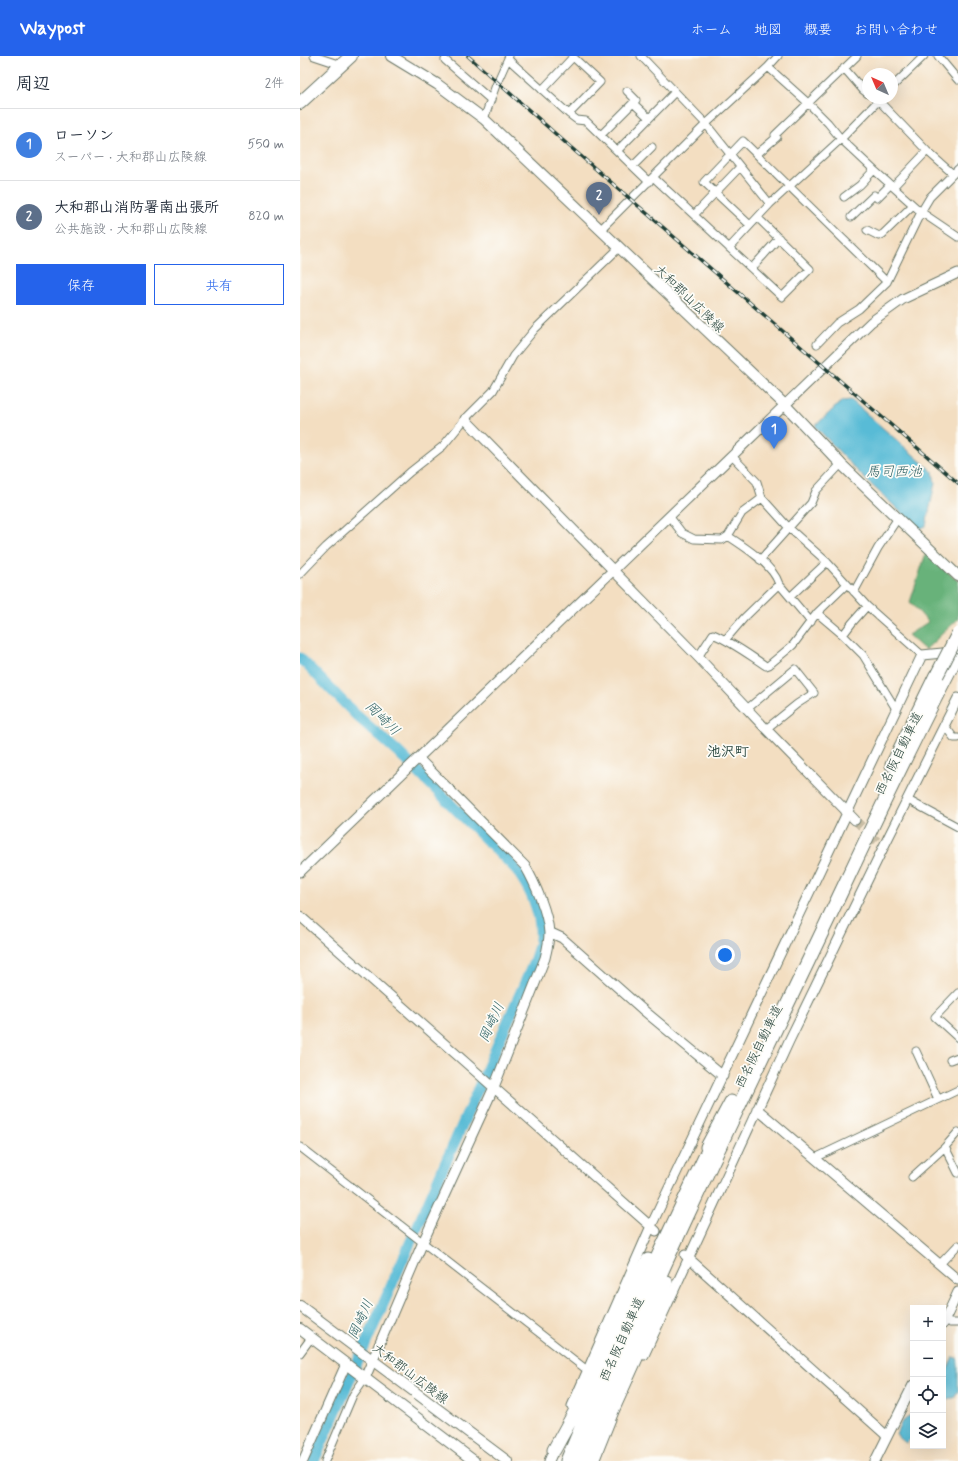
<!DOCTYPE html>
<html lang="ja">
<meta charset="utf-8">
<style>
body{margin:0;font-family:Mynerve,"Klee One",sans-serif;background:#f6f6f7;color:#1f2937}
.controls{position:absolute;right:12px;bottom:12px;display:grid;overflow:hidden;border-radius:0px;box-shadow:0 4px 16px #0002}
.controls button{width:36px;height:36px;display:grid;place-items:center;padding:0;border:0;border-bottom:1px solid #e0e1e3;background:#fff;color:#1f2937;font:20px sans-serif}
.compass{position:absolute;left:562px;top:12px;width:36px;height:36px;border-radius:50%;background:#fff;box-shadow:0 4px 16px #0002;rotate:316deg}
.you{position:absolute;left:425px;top:899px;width:14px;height:14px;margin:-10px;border:3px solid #fff;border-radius:50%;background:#1a73e8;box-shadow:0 0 0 6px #1a73e833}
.badge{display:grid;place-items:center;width:26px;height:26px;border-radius:50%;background:#2563eb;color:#fff;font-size:13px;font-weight:700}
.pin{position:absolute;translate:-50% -33px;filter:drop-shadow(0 1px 2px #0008)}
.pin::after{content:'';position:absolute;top:21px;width:14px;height:12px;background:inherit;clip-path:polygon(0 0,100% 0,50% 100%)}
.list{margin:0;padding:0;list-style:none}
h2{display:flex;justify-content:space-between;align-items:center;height:52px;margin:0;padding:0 16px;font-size:17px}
h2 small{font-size:13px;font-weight:400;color:#747a83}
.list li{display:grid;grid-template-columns:26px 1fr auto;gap:12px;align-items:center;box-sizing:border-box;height:72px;padding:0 16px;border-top:1px solid #e0e1e3}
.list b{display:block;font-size:15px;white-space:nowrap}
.list p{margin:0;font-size:13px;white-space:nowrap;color:#747a83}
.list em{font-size:13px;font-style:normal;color:#747a83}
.actions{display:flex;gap:8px;padding:12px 16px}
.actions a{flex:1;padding:9px 0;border:1px solid #2563eb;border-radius:0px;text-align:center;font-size:14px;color:#2563eb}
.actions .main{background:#2563eb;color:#fff}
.icon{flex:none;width:22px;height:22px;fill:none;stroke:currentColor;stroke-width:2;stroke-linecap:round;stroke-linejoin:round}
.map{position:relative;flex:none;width:658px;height:1405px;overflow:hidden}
header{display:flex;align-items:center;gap:24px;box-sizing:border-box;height:56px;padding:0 20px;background:#2563eb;color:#fff}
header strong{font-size:19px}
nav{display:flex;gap:22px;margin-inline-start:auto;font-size:14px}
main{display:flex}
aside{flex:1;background:#fff}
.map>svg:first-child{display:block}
.forest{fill:#68b27a;stroke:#447857}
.water{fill:#58bbd6;stroke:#3c7c85}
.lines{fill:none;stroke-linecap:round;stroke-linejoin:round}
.river{stroke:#58bbd6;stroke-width:11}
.tertiary-tunnel{stroke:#c9bea5;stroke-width:9;stroke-dasharray:9 4.5;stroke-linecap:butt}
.minor-casing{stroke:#697565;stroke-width:9}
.tertiary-casing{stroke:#697565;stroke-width:11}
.secondary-casing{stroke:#697565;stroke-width:12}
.trunk-casing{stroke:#697565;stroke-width:14}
.motorway-casing{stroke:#697565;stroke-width:15}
.minor{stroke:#fff;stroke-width:7}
.tertiary{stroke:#fff;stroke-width:9}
.secondary{stroke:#fff;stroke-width:10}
.trunk{stroke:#fff;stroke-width:12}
.motorway{stroke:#fff;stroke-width:13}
.rail-casing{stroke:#1f3d34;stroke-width:3.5}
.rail{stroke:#fdfcf7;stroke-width:2;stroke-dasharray:6;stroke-linecap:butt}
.motorway-bridge-casing{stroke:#697565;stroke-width:15;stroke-linecap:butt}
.motorway-bridge{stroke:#fff;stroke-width:13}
.labels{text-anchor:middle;stroke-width:3.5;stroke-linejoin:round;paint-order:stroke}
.street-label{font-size:13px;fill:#1f3d34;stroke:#fdfcf7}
.water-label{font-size:14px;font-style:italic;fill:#306365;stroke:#fdfcf7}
.neighbourhood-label{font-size:14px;font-weight:bold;fill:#1f3d34;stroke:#fdfcf7}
</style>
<header>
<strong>Waypost</strong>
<nav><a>ホーム</a><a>地図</a><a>概要</a><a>お問い合わせ</a></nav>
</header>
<main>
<aside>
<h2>周辺<small>2件</small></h2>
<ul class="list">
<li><span class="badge" style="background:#3f7fe0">1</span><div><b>ローソン</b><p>スーパー · 大和郡山広陵線</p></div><em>550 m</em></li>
<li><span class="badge" style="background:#5c6f8a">2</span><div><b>大和郡山消防署南出張所</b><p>公共施設 · 大和郡山広陵線</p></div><em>820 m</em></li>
</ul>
<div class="actions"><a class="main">保存</a><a>共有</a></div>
</aside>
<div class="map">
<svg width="658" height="1405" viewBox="0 0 658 1405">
<rect width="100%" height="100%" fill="#fdfcf7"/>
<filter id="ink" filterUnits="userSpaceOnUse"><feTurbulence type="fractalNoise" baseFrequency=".025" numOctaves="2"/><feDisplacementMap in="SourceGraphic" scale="8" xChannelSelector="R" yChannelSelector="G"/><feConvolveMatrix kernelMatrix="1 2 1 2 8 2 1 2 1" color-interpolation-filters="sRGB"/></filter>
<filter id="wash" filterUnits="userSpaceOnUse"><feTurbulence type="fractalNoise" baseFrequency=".012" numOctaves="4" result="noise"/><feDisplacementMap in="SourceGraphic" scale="16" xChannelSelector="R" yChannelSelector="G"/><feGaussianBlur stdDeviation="0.9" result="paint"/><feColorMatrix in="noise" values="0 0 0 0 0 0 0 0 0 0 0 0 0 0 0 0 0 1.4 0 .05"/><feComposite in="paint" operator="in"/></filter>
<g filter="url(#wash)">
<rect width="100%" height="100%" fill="#f3dec1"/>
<path class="forest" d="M626,497L658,525V563L625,594L608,579L628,566L610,546Z"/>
<path class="water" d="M551,344L633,416L635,427L626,470L619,473L563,421L515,370L542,345Z
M653,1301L657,1302L658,1309V1336L654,1342H650L643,1347V1324Z
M613,1357V1381L606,1387L596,1379L601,1367Z"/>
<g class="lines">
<path class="river" d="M0,602L56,659L98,696L215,812C229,831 242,857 240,882C240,890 236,898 234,906L14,1405"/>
</g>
</g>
<g filter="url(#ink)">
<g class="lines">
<path class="tertiary-tunnel" d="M555,764L577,785"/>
<defs>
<path id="minor" d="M14,0L35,7L38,11
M341,0L406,68L468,11L508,47L528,67L541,83L574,114L621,156L658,181
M638,0L658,24
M208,3L269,58L277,64L286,65L349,126
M145,4L191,44
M468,11L478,0
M544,12L563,34L568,38
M592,31L624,0
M242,34L273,1
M579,45L627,95L653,118
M333,47L349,62
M269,58L300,26L272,0
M184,63L196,29L209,0
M301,79L336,44L327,35
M317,95L375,36
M457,98L477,81L475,79L557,0
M333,110L352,91
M353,121L482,241L510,213L458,162
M593,131L627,95
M544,141L560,129L574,114
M394,159L440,111
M551,161L574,139L577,142L590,129
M450,169L404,126L443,85L587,226
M301,173L406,68L470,148
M567,174L579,180L583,178L613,149
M429,192L470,148L541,83L581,42
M452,212L479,182
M517,288L537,267L559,253L587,226L621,156L630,141L658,113
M432,400L457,426L462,442L489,472L527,506L567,550L622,599
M369,460L382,477L394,483L422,484L428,480C445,491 473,509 479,528L511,566
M428,480L442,457L462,442
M460,504L511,447L516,435L541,408
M0,518L26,491L110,416L143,390L165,363L193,335L213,300L235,273L319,192
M554,536L578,492L598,462
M490,541L527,506
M517,557L543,579L563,599L596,653
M543,579L552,567L567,550
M426,583L444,562L479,528
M398,601L413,578C432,586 449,599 466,610L469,609L493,589L517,557L547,528
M447,653L495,613L514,637L497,648L466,673
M644,669L654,682H658
M608,744L658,771
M658,937L635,961L658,982
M616,995L638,1043
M650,1004L658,1001
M0,1091L287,1314
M645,1091L658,1117
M515,1102L658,1034
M612,1121L645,1091L658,1076
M640,1208L658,1189
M645,1264L650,1267H658
M0,1297L11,1282
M25,1405L53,1339L65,1322"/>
<path id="tertiary" d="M165,363L398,601L466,673L555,764
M0,816L571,266L603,243L658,217
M0,860L356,1175
M249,876L262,882L342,953L423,1020
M457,1053L658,1224
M385,1199L587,1380
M643,1268L658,1236
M344,1299L489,985L584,790L658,642
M65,1322L123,1186L194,1031L245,902C247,894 249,885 249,877C248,857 235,827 225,810L118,702
M272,1350L351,1170L622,599L653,596
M3,1405L46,1308
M249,1405L256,1389
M575,1405L613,1329"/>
<path id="secondary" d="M91,0L137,28L184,63L485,349L541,408L658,520
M0,1250L207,1405
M0,1273L174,1405"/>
<path id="trunk" d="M0,47L51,0"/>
<path id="motorway" d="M592,709L636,619
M407,1091L431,1046
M254,1394L293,1323L329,1239L348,1204
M267,1405C312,1297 362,1190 413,1084
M278,1405C348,1240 425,1078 503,916C554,810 603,702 658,598
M292,1405L312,1355L336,1302L366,1226"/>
</defs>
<use href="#minor" class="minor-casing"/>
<use href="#tertiary" class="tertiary-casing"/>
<use href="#secondary" class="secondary-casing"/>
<use href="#trunk" class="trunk-casing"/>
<use href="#motorway" class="motorway-casing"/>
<use href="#minor" class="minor"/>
<use href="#tertiary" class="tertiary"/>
<use href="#secondary" class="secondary"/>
<use href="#trunk" class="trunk"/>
<use href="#motorway" class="motorway"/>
<defs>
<path id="rail" d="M168,0L268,89L658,427"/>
</defs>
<use href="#rail" class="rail-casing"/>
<use href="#rail" class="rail"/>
<defs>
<path id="motorway-bridge" d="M637,619L658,578"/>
</defs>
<use href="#motorway-bridge" class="motorway-bridge-casing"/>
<use href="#motorway-bridge" class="motorway-bridge"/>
</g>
</g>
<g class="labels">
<g class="street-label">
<text transform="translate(390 242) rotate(44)" y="5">大和郡山広陵線</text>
<text transform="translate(598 697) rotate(-64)" y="5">西名阪自動車道</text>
<text transform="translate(458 990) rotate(-64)" y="5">西名阪自動車道</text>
<text transform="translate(321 1283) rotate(-66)" y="5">西名阪自動車道</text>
<text transform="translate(111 1317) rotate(37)" y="5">大和郡山広陵線</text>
</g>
<g class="water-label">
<text x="594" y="420">馬司西池</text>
<text transform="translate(83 662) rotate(44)" y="5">岡崎川</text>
<text transform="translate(191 966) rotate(-66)" y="5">岡崎川</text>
<text transform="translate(60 1263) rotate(-66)" y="5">岡崎川</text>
</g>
<g class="neighbourhood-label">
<text x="428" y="700">池沢町</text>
</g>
</g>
</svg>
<div class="controls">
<button>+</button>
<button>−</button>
<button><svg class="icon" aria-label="locate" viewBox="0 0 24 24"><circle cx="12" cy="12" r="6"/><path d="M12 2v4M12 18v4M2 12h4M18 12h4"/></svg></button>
<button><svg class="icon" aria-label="layers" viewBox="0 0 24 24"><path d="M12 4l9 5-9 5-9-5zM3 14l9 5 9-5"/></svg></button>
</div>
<svg class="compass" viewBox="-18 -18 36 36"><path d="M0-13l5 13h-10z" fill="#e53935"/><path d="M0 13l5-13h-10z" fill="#747a83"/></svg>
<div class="you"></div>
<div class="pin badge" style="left:474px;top:393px;background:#3f7fe0">1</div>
<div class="pin badge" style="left:299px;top:159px;background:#5c6f8a">2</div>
</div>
</main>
